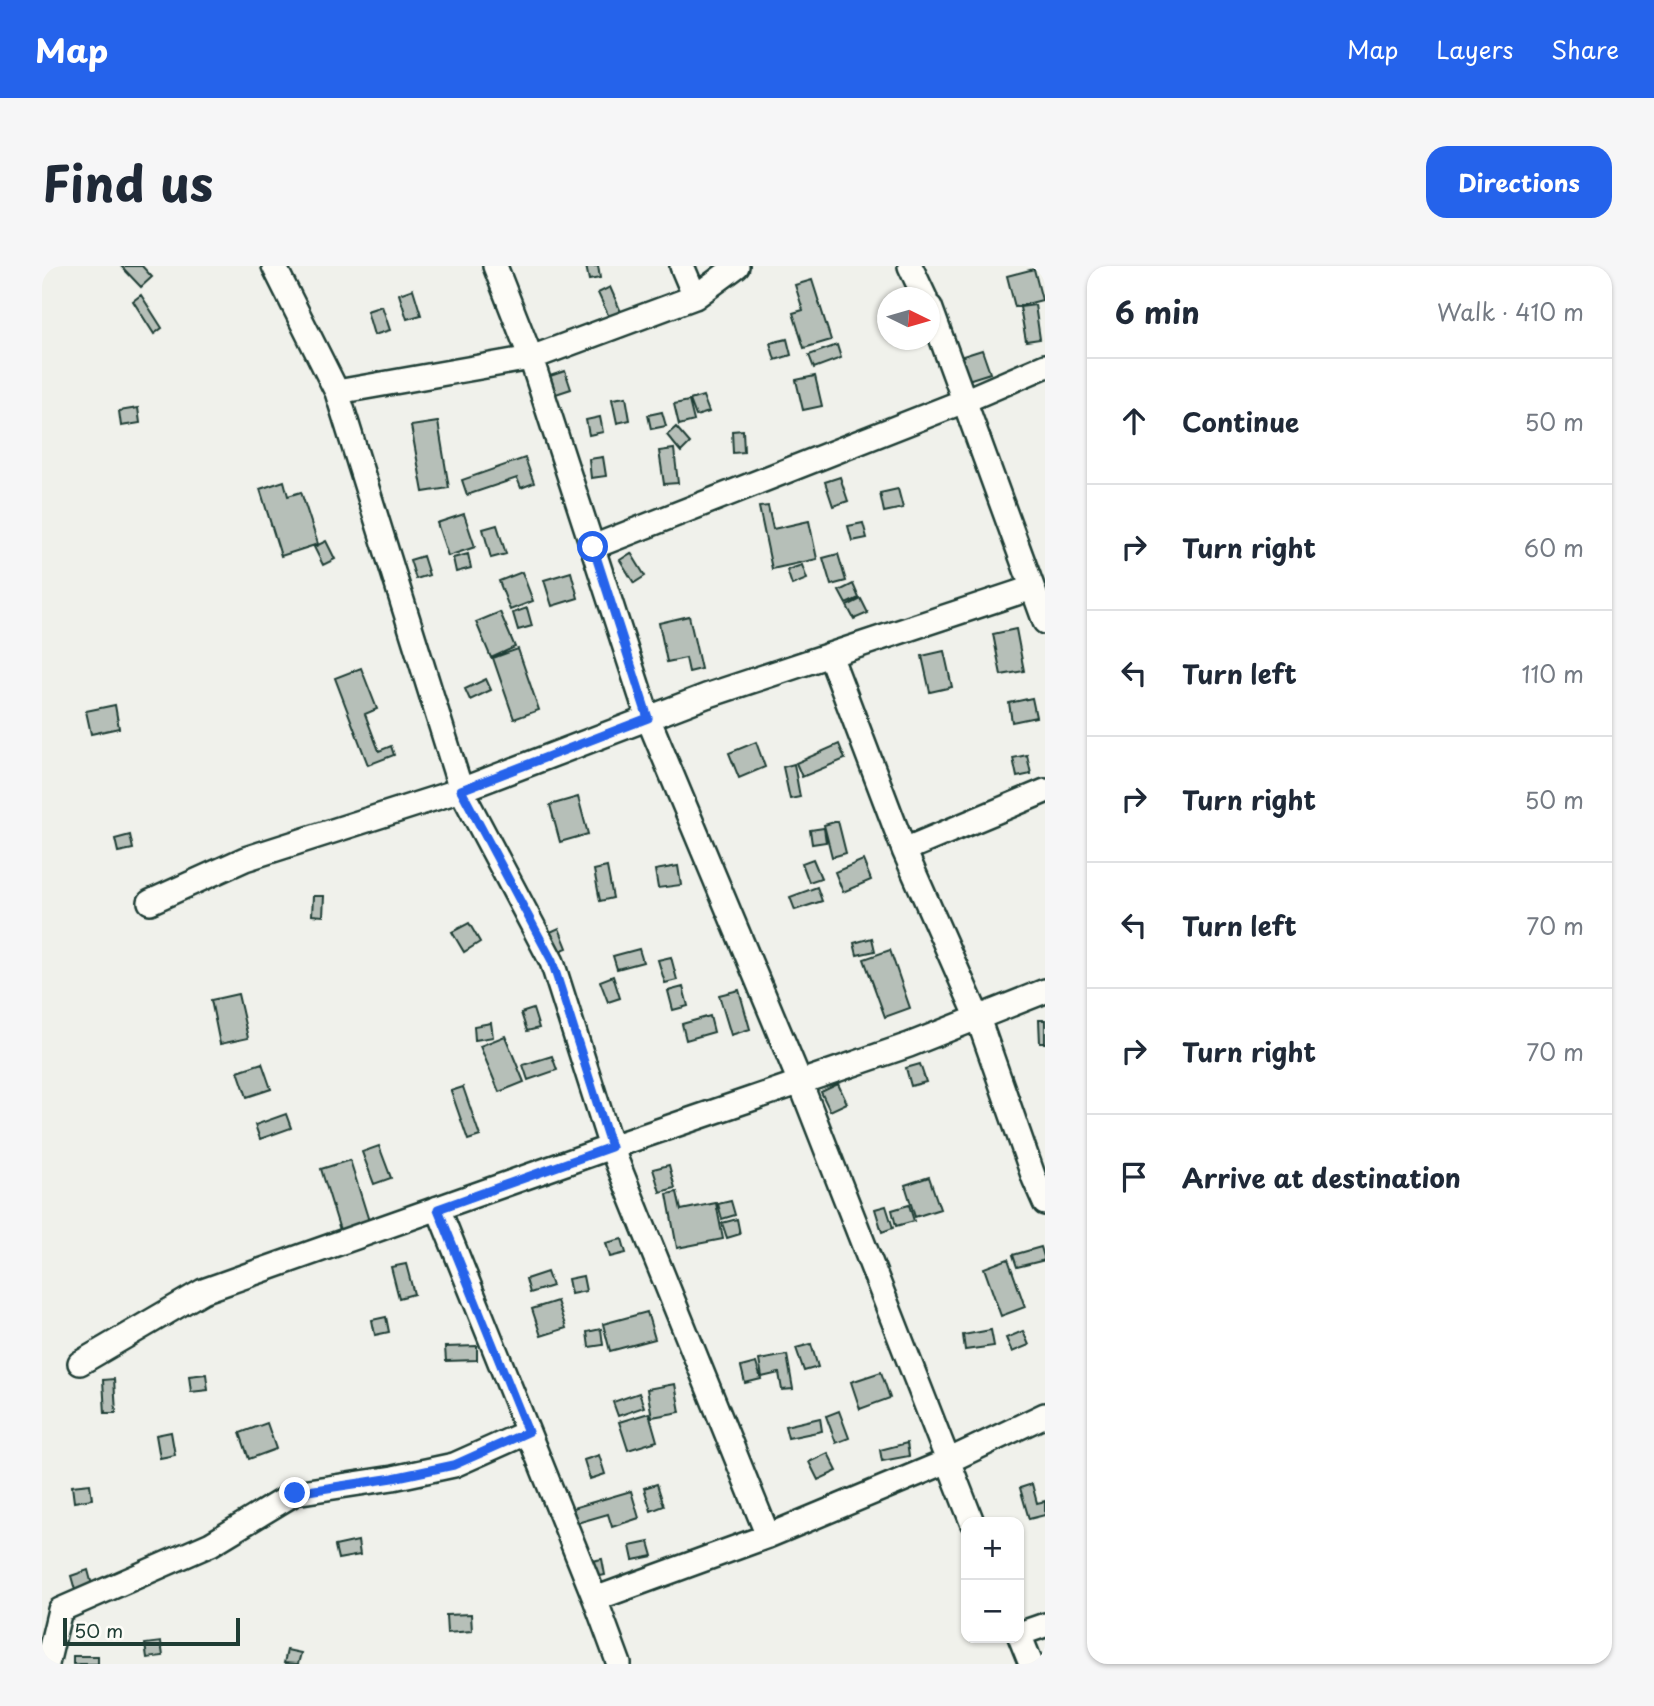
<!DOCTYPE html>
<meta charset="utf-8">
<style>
body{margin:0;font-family:"Playpen Sans",sans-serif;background:#f6f6f7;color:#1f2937}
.controls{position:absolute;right:21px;bottom:21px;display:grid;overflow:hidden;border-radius:14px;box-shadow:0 2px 5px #0004}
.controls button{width:63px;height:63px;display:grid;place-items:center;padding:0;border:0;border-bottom:2px solid #e0e1e3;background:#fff;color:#1f2937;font:35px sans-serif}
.compass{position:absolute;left:835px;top:21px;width:63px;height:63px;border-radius:50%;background:#fff;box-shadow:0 2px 5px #0004;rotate:95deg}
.scale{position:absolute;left:21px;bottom:18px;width:177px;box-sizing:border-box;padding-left:7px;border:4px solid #1f3d34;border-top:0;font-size:19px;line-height:24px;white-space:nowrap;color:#1f3d34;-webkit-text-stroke:5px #fdfcf7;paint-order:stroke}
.stop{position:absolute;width:21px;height:21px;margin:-16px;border:5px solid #2563eb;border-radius:50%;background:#fff}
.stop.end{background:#2563eb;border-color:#fff;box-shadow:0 2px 7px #0008}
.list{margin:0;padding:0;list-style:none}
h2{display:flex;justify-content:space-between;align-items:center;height:91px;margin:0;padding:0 28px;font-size:30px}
h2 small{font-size:23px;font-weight:400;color:#747a83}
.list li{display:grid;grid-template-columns:46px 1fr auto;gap:21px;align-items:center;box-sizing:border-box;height:126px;padding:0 28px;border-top:2px solid #e0e1e3}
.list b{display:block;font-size:26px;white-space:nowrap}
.list em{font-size:23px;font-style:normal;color:#747a83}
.icon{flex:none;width:38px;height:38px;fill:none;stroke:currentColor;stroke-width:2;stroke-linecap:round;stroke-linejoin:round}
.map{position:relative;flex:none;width:1003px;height:1398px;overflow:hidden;border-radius:21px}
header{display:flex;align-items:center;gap:42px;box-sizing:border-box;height:98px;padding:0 35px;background:#2563eb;color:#fff}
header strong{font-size:33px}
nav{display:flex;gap:38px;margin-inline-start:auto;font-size:24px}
.intro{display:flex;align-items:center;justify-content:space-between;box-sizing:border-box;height:168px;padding:0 42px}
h1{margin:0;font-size:49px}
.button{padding:18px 32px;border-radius:21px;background:#2563eb;color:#fff;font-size:24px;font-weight:700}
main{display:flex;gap:42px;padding:0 42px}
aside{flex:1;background:#fff;border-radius:21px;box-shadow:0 2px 5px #0004}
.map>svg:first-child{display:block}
.building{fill:#b6bfb8;stroke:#1f3d34;stroke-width:2}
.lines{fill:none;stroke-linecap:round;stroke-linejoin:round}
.minor-casing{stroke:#1f3d34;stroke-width:28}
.minor{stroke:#fdfcf7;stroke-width:23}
.route{stroke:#2563eb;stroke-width:9}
</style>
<header>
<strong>Map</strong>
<nav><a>Map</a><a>Layers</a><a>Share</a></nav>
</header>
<div class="intro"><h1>Find us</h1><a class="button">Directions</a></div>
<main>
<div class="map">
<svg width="1003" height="1398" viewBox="0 0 1003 1398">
<rect width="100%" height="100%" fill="#f0f1eb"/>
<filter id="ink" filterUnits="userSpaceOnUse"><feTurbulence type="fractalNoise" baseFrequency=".0143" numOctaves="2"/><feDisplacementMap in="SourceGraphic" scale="14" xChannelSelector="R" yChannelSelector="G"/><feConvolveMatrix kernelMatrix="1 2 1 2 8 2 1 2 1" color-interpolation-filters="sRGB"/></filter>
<g filter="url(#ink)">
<path class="building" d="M79,0H100L110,11L99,21Z
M544,0H556L558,12L547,14Z
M992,3L1000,34L973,41L965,10Z
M770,14L789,74L762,82L751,47L761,44L753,19Z
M568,21L579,46L567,51L556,27Z
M371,23L379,49L365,53L357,28Z
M99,29L120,62L112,68L91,35Z
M993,39L998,73L984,75L978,41Z
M340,40L348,64L332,69L325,45Z
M745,73L749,89L733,94L728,77Z
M795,79L799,92L772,102L767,89Z
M940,84L948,107L926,114L918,91Z
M523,105L529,123L514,128L508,110Z
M773,110L780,140L761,144L754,114Z
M661,130L667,146L654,150L648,134Z
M584,131L588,154L575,157L570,133Z
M647,135L652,155L637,159L632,138Z
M96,142L98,157L79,160L77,145Z
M620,146L624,160L609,163L606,149Z
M558,151L561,166L547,169L544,154Z
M396,156L407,222L381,226L369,160Z
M634,161L648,177L639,186L625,169Z
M701,164L702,186L691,187L690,165Z
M632,183L636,217L622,218L617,185Z
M561,191L564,210L549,212L547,193Z
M483,192L492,217L479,222L475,212L425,229L420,214Z
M798,211L806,235L791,240L783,216Z
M242,215L246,230L259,226L276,278L239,290L218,223Z
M856,223L861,242L842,246L838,227Z
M726,240L731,263L767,255L775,293L730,303L717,241Z
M422,248L433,281L406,290L395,257Z
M821,257L825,272L810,275L806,260Z
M455,259L464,288L449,292L441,263Z
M284,275L293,293L281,299L272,281Z
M589,287L603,310L592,317L578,294Z
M426,288L429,302L414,306L411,292Z
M796,288L804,315L789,319L781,292Z
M381,290L387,309L374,313L368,294Z
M760,299L765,313L750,319L745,304Z
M480,306L491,335L468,344L457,315Z
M529,306L536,332L510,340L502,314Z
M811,318L817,332L804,338L797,325Z
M819,333L826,347L812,353L805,340Z
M485,342L490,360L476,364L471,347Z
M458,346L473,381L449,392L434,356Z
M647,350L659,403L647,406L644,392L625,396L617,357Z
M974,363L982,405L959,409L951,368Z
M476,383L497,444L472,453L451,392Z
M902,385L910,421L888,426L880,390Z
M319,402L335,443L323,448L337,485L349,480L352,489L326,499L293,412Z
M444,413L449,424L428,434L423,423Z
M990,432L994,451L970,456L967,437Z
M73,439L77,462L49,468L44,445Z
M714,476L723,501L697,512L687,487Z
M797,478L803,493L760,511L754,497Z
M985,489L989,508L975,511L971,492Z
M752,498L758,531L748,533L741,501Z
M536,531L546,568L518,576L508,539Z
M796,555L804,587L790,591L782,559Z
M782,562L784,576L770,578L768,564Z
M88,569L91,583L76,586L73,573Z
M771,593L779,612L767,616L760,597Z
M821,594L829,614L801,626L793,606Z
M636,600L639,619L616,622L613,604Z
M565,601L571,632L558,635L552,604Z
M775,621L780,635L753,644L748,631Z
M271,630H282L281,650L270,649Z
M427,657L438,676L422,686L410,666Z
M517,662L525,682L515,686L506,667Z
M830,672L833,685L815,689L812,677Z
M597,683L601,696L575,703L571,690Z
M848,684L868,742L843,751L822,693Z
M629,691L635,714L623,717L616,694Z
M571,710L578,732L566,736L558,715Z
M641,721L646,740L631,744L626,725Z
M697,724L708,763L689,769L677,729Z
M196,728L206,772L178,778L169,734Z
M491,743L497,762L485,765L479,747Z
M668,750L672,766L644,774L640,758Z
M997,754H1003V777H998Z
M449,757L451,771L433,774L432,760Z
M463,770L482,816L457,826L438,780Z
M510,790L515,804L486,814L481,799Z
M220,797L229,823L205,831L196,805Z
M878,798L884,816L869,820L864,802Z
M796,818L805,837L788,845L779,826Z
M421,821L438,870L426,874L409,825Z
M244,848L249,862L218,873L213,859Z
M337,880L349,912L332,918L320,886Z
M308,894L327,955L298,964L279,903Z
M627,899L633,922L618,926L611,903Z
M887,911L898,943L873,951L863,919Z
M635,926L639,944L674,937L681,973L635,982L625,928Z
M689,935L693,949L680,953L676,938Z
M867,939L872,955L854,960L850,944Z
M844,940L851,962L840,966L833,943Z
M695,953L698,968L685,972L680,957Z
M580,973L584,987L568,991L564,977Z
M999,981L1003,994L975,1001L971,989Z
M966,993L983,1041L959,1050L942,1002Z
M364,998L372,1028L357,1032L349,1001Z
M505,1006L510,1020L488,1027L484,1013Z
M541,1010L544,1025L529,1028L526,1013Z
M515,1035L524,1062L499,1070L490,1043Z
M605,1046L613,1073L568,1085L561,1058Z
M344,1051L347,1066L333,1069L330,1054Z
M559,1063L561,1079L547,1081L545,1066Z
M949,1064L952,1080L923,1084L921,1069Z
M981,1065L987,1079L970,1086L964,1072Z
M769,1078L776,1101L762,1105L754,1082Z
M435,1080V1094L404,1095L403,1081Z
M745,1089L751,1123L740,1124L737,1107L720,1111L717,1094Z
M714,1097L719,1113L703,1117L699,1101Z
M839,1106L848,1132L818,1143L809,1116Z
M164,1108L166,1124L149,1126L147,1110Z
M72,1113L74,1147H63L61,1114Z
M633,1118L638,1146L610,1151L605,1123Z
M597,1127L602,1141L576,1150L571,1136Z
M797,1145L807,1172L794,1177L784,1150Z
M607,1147L615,1175L586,1184L577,1156Z
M778,1152L780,1165L746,1172L743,1160Z
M225,1157L234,1183L207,1193L198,1167Z
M129,1166L133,1189L118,1192L114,1169Z
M865,1177L867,1190L840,1195L838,1184Z
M786,1187L795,1205L776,1214L767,1196Z
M557,1189L563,1208L548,1213L542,1194Z
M48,1218L50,1233L32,1236L30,1220Z
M615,1218L622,1240L609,1245L602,1222Z
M990,1218L995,1237L1003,1235V1249L987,1253L978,1222Z
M589,1225L597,1252L570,1261L566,1248L535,1257L531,1242Z
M316,1275L318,1289L296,1293L293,1280Z
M607,1276L611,1290L591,1294L588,1280Z
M560,1293L563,1309L549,1312L545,1296Z
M46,1304L50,1319L33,1324L29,1310Z
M429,1348L430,1365L405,1367L404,1349Z
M119,1376L121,1390L105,1392L103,1378Z
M245,1384L259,1387L256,1398L242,1397Z
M31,1390H56V1398H31Z"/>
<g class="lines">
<defs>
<path id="minor" d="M232,0L295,126L419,524L510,696L569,881L726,1270
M453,0L489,92L606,452L758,816L930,1256
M640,0L653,31
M868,0L883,32
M888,41L1003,356
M295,126L489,92L653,31L695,0
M551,281L922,135L1003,100
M788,389L862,584L936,752L992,912L1003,937
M862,584L1003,525
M108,636L203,593L419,524L664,430L990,322
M396,942L553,1333L577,1398
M38,1097L161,1025L569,881L867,779L1003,725
M553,1333L726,1270L906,1195L1003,1149
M977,1368L989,1398
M977,1368L1003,1359
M5,1398L18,1344L169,1278L253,1227L351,1212L412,1199L486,1166"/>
</defs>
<use href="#minor" class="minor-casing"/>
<use href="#minor" class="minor"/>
</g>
</g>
<g class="lines" filter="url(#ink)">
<path class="route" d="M253,1227L351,1212L412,1199L486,1166L396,943L569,881L510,695L419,524L606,452L551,281"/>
</g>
</svg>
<div class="controls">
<button>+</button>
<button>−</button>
</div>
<svg class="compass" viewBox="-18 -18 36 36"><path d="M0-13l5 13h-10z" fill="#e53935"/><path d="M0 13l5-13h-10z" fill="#747a83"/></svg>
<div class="scale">50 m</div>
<div class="stop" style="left:551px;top:281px"></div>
<div class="stop end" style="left:253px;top:1227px"></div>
</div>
<aside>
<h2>6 min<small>Walk · 410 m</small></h2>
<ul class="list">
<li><svg class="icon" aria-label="ahead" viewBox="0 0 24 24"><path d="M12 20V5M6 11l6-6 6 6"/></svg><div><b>Continue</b></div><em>50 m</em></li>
<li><svg class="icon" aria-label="right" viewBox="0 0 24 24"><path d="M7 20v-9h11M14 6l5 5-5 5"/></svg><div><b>Turn right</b></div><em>60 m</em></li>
<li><svg class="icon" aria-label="left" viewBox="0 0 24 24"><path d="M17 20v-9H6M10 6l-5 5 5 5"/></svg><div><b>Turn left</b></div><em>110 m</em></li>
<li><svg class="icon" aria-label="right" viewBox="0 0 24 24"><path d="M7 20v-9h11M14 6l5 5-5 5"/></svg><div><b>Turn right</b></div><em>50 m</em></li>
<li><svg class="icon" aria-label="left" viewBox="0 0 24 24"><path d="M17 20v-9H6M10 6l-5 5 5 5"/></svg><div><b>Turn left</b></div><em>70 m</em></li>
<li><svg class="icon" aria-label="right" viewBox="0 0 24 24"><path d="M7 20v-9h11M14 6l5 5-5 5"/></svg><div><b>Turn right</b></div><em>70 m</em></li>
<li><svg class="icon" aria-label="arrive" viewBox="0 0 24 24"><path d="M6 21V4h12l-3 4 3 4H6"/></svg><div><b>Arrive at destination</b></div></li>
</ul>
</aside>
</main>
